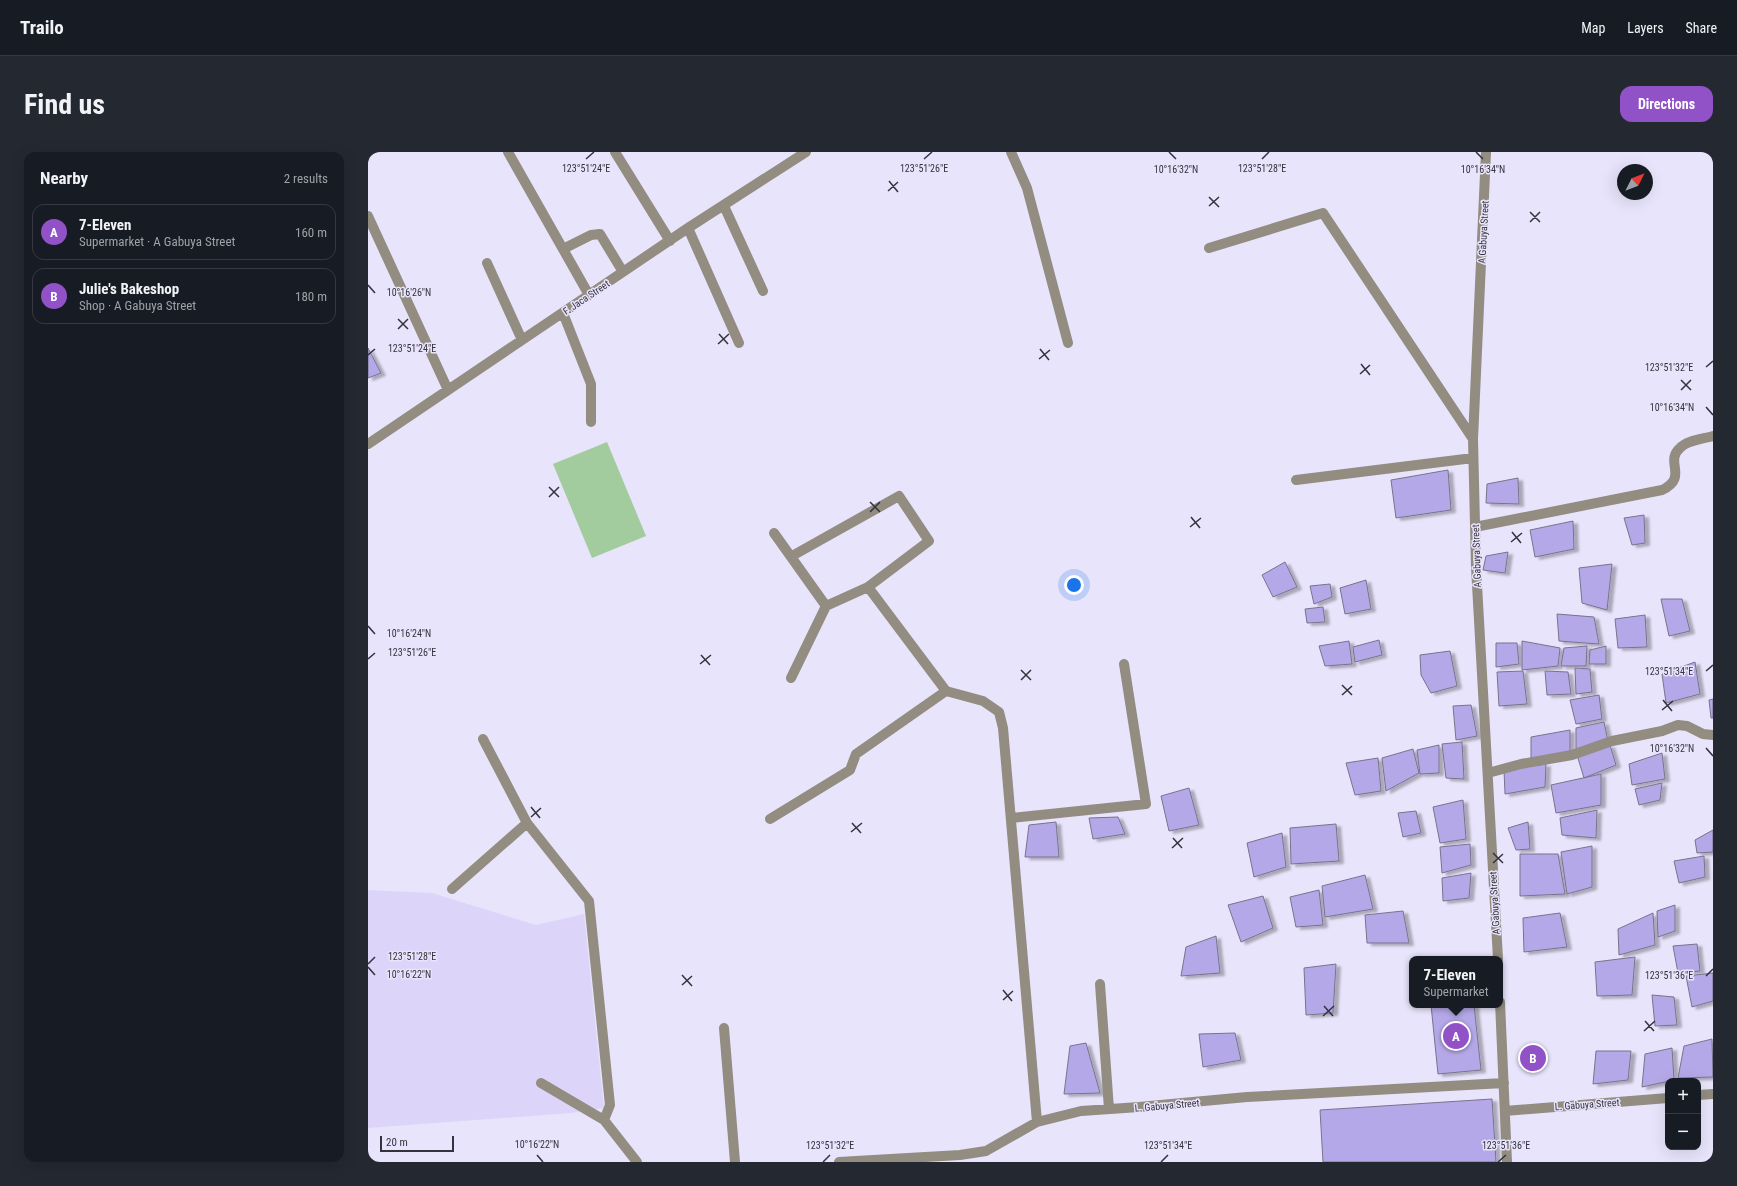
<!DOCTYPE html>
<meta charset="utf-8">
<style>
body{margin:0;font-family:"Roboto Condensed",sans-serif;background:#242831;color:#f1f3f6}
.controls{position:absolute;right:12px;bottom:12px;display:grid;overflow:hidden;border-radius:8px;box-shadow:0 4px 16px #0002}
.controls button{width:36px;height:36px;display:grid;place-items:center;padding:0;border:0;border-bottom:1px solid #363941;background:#171b24;color:#f1f3f6;font:20px sans-serif}
.compass{position:absolute;left:1249px;top:12px;width:36px;height:36px;border-radius:50%;background:#171b24;box-shadow:0 4px 16px #0002;rotate:48deg}
.scale{position:absolute;left:12px;bottom:10px;width:74px;box-sizing:border-box;padding-left:4px;border:2px solid #34323d;border-top:0;font-size:11px;line-height:14px;white-space:nowrap;color:#34323d;-webkit-text-stroke:3px #e8e4fb;paint-order:stroke}
.you{position:absolute;left:706px;top:433px;width:14px;height:14px;margin:-10px;border:3px solid #fff;border-radius:50%;background:#1a73e8;box-shadow:0 0 0 6px #1a73e833}
.badge{display:grid;place-items:center;width:26px;height:26px;border-radius:50%;background:#9152c8;color:#fff;font-size:13px;font-weight:700}
.pin{position:absolute;translate:-50% -50%;border:2px solid #fff;box-shadow:0 1px 4px #0006}
.popup{position:absolute;left:1041px;top:804px;width:94px;height:52px;box-sizing:border-box;display:grid;place-content:center;border-radius:8px;background:#171b24;filter:drop-shadow(0 1px 3px #0005);font-size:13px;white-space:nowrap;color:#9ea1a6}
.popup b{font-size:15px;color:#f1f3f6}
.popup::after{content:'';position:absolute;left:50%;top:100%;margin-left:-8px;border:8px solid transparent;border-top-color:#171b24}
.list{margin:0;padding:0;list-style:none}
h2{display:flex;justify-content:space-between;align-items:center;height:52px;margin:0;padding:0 16px;font-size:17px}
h2 small{font-size:13px;font-weight:400;color:#9ea1a6}
.list li{display:grid;grid-template-columns:26px 1fr auto;gap:12px;align-items:center;box-sizing:border-box;height:56px;margin:0 8px 8px;padding:0 8px;border:1px solid #363941;border-radius:12px}
.list b{display:block;font-size:15px;white-space:nowrap}
.list p{margin:0;font-size:13px;white-space:nowrap;color:#9ea1a6}
.list em{font-size:13px;font-style:normal;color:#9ea1a6}
.map{position:relative;flex:none;width:1345px;height:1010px;overflow:hidden;border-radius:12px}
header{display:flex;align-items:center;gap:24px;box-sizing:border-box;height:56px;padding:0 20px;background:#171b24;border-bottom:1px solid #363941}
header strong{font-size:19px}
nav{display:flex;gap:22px;margin-inline-start:auto;font-size:14px}
.intro{display:flex;align-items:center;justify-content:space-between;box-sizing:border-box;height:96px;padding:0 24px}
h1{margin:0;font-size:28px}
.button{padding:10px 18px;border-radius:12px;background:#9152c8;color:#fff;font-size:14px;font-weight:700}
main{display:flex;gap:24px;padding:0 24px}
aside{flex:1;background:#171b24;border-radius:12px;box-shadow:0 4px 16px #0002}
.map>svg:first-child{display:block}
.built{fill:#dcd5f9}
.green{fill:#a2cc9d}
.building{fill:#b5a8e8;stroke:#78738c;filter:url(#shadow)}
.lines{fill:none;stroke-linecap:round;stroke-linejoin:round}
.minor{stroke:#928c81;stroke-width:10}
.ticks{fill:none;stroke:#34323d;stroke-width:1.5}
.labels{text-anchor:middle;stroke-width:3;stroke-linejoin:round;paint-order:stroke}
.street-label{font-size:10px;fill:#34323d;stroke:#e8e4fb}
.ticks-label{font-size:10px;text-anchor:middle;fill:#34323d;stroke:#e8e4fb;stroke-width:3;stroke-linejoin:round;paint-order:stroke}
</style>
<header>
<strong>Trailo</strong>
<nav><a>Map</a><a>Layers</a><a>Share</a></nav>
</header>
<div class="intro"><h1>Find us</h1><a class="button">Directions</a></div>
<main>
<aside>
<h2>Nearby<small>2 results</small></h2>
<ul class="list">
<li><span class="badge">A</span><div><b>7-Eleven</b><p>Supermarket · A Gabuya Street</p></div><em>160 m</em></li>
<li><span class="badge">B</span><div><b>Julie's Bakeshop</b><p>Shop · A Gabuya Street</p></div><em>180 m</em></li>
</ul>
</aside>
<div class="map">
<svg width="1345" height="1010" viewBox="0 0 1345 1010">
<defs>
<filter id="shadow"><feDropShadow dx="4.5" dy="2.5" stdDeviation="1" flood-color="#0004"/></filter>
</defs>
<rect width="100%" height="100%" fill="#e8e4fb"/>
<path class="built" d="M0,738L64,741L168,773L216,762L236,956L203,961L0,976Z"/>
<path class="green" d="M239,290L278,384L224,406L185,312Z"/>
<path class="building" d="M0,196L13,221L0,226Z
M1080,318L1083,358L1028,366L1023,328Z
M1150,326L1151,352L1118,351L1119,332Z
M1276,363L1277,391L1264,393L1256,366Z
M1205,369L1206,397L1167,405L1162,378Z
M1140,400L1137,421L1115,418L1118,404Z
M917,410L929,435L905,445L894,423Z
M1244,412L1239,458L1214,451L1211,416Z
M998,428L1003,457L977,462L972,436Z
M962,432L964,445L946,452L942,434Z
M1293,447H1314L1322,479L1301,484Z
M955,455L957,470L939,471L937,457Z
M1189,462L1226,465L1231,492L1191,489Z
M1277,463L1279,495L1250,496L1247,467Z
M1011,488L1014,503L987,510L985,495Z
M981,489L984,512L957,514L951,494Z
M1154,489L1192,496L1190,514L1154,518Z
M1128,491H1149L1151,512L1128,515Z
M1219,494L1218,514H1193L1196,496Z
M1238,494V512H1221L1222,498Z
M1082,499L1089,534L1063,541L1053,523L1052,503Z
M1327,510L1332,542L1298,551L1294,522Z
M1207,516L1222,517L1224,540L1208,542Z
M1155,519L1159,552L1131,554L1129,520Z
M1177,519L1200,520L1203,542L1179,543Z
M1231,543L1234,567L1208,572L1202,548Z
M1345,547V566H1343L1341,548Z
M1103,553L1109,584L1088,588L1085,554Z
M1236,570L1240,589L1208,598V576Z
M1202,578V599L1163,609V585Z
M1094,590L1096,627L1078,626L1074,592Z
M1071,593V621L1052,622L1049,598Z
M1242,593L1248,613L1216,626L1209,603Z
M1045,597L1051,621L1018,639L1014,606Z
M1294,601L1297,627L1264,633L1261,612Z
M1010,606L1013,639L987,643L978,611Z
M1178,612L1177,635L1137,642L1136,618Z
M1233,622V653L1188,661L1183,633Z
M1294,631L1292,648L1271,653L1267,637Z
M821,636L831,673L801,679L793,644Z
M1095,648L1098,687L1072,691L1065,655Z
M1229,658L1228,686L1194,683L1192,666Z
M1048,659L1053,681L1035,685L1030,661Z
M750,665L757,682L725,687L721,666Z
M688,670L691,705H657L661,673Z
M1160,670L1162,697L1148,698L1140,676Z
M968,672L971,709L923,712L922,676Z
M1345,678V700L1329,701L1327,688Z
M914,681L918,715L886,725L879,691Z
M1102,692L1103,713L1074,721L1072,695Z
M1224,694V735L1199,742L1193,700Z
M1152,702H1190L1197,742L1152,744Z
M1336,704L1337,725L1311,731L1306,709Z
M1103,721L1101,746L1075,749L1074,726Z
M997,723L1005,757L957,765L954,734Z
M951,738L955,773L928,775L922,745Z
M895,744L905,776L873,790L860,753Z
M1307,753V779L1290,785L1289,759Z
M1035,759L1041,791H999L997,763Z
M1192,761L1199,795L1156,800L1155,766Z
M1285,761L1287,793L1251,803L1250,777Z
M848,784L852,821L813,824L818,795Z
M1329,792L1332,819L1310,821L1305,794Z
M1267,805L1264,843L1229,844L1227,810Z
M968,812L965,861L938,863L936,816Z
M1345,821V849L1324,855L1318,824Z
M1284,843L1306,845L1309,873L1287,874Z
M1063,853H1106L1113,918L1070,922Z
M867,881L873,908L835,915L831,882Z
M1344,887L1345,925L1310,926L1316,894Z
M718,891L732,941L696,942L702,894Z
M1304,896L1306,928L1274,935L1277,902Z
M1228,899H1263L1260,928L1225,932Z
M1124,947L1128,1010H955L952,958Z"/>
<g class="lines">
<path class="minor" d="M140,0L221,143
M247,0L302,89
M643,0L659,36L700,191
M1118,0L1105,287L1108,415L1130,807
M356,54L395,139
M0,64L80,238
M320,76L371,191
M841,96L955,61L1105,287
M195,97L223,83L232,82L255,120
M119,111L154,188
M195,161L223,232V270
M0,292L320,76L438,0
M928,328L1105,306
M1107,375L1294,338C1321,325 1296,310 1312,296C1319,288 1335,287 1345,284
M406,381L458,454
M500,435L578,539L615,549L631,560L635,576L669,970
M423,526L458,454L500,435L561,389L531,344L424,404
M115,587L159,671L221,749L242,953L236,968
M1120,621L1153,612L1204,603L1244,589L1294,579L1310,573L1319,574L1335,582L1345,583
M643,666L778,652L756,512
M402,667L482,618L488,602L578,539
M84,737L159,671
M732,832L741,957
M1132,850L1139,1010
M356,876L367,1010
M173,931L236,968L269,1010
M1330,943L1345,942
M1137,959L1300,946
M471,1010L592,1003L618,999L669,970L713,959L771,955L879,945L1136,931"/>
</g>
<path class="ticks" d="M801,0L808,7M1108,0L1115,7M218,7L226,0M556,7L564,0M894,7L901,0M521,29L530,40M520,39L530,30M841,45L851,55M841,54L851,45M1162,60L1172,70M1162,70L1172,60M0,133L7,141M30,167L40,177M30,177L40,167M351,182L360,192M350,192L361,182M672,197L681,208M0,203L7,197M671,207L682,198M993,212L1002,223M1338,215L1345,209M992,222L1002,213M1313,228L1323,238M1313,238L1323,228M1338,255L1345,263M181,335L191,345M181,345L191,335M502,350L512,360M502,360L512,350M823,365L832,376M822,375L833,366M1144,380L1153,391M1143,390L1154,381M0,474L7,482M333,503L342,513M0,507L7,501M332,512L343,503M653,518L663,528M1338,519L1345,513M653,528L663,518M974,533L984,543M974,543L984,534M1295,548L1304,559M1294,558L1305,549M1338,596L1345,604M163,655L172,666M163,665L173,656M484,671L493,681M483,680L494,671M805,686L814,696M804,696L815,686M1125,701L1135,711M1125,711L1135,702M0,812L7,805M0,815L7,823M314,823L324,834M1338,824L1345,817M314,833L324,824M635,838L644,849M635,848L645,839M956,854L965,864M955,864L966,854M1277,869L1286,879M1276,879L1287,869M169,1003L175,1010M455,1010L462,1003M793,1010L800,1003M1130,1010L1138,1003"/>
<g class="labels">
<g class="street-label">
<text transform="translate(1115 80) rotate(-87)" y="4">A Gabuya Street</text>
<text transform="translate(218 145) rotate(-34)" y="4">F. Jaca Street</text>
<text transform="translate(1108 404) rotate(-92)" y="4">A Gabuya Street</text>
<text transform="translate(1126 751) rotate(-93)" y="4">A Gabuya Street</text>
<text transform="translate(1219 952) rotate(-4)" y="4">L. Gabuya Street</text>
<text transform="translate(799 953) rotate(-5)" y="4">L. Gabuya Street</text>
</g>
</g>
<g class="ticks-label">
<text x="556" y="20">123°51'26"E</text>
<text x="218" y="20">123°51'24"E</text>
<text x="894" y="20">123°51'28"E</text>
<text x="808" y="21">10°16'32"N</text>
<text x="1115" y="21">10°16'34"N</text>
<text x="41" y="144">10°16'26"N</text>
<text x="44" y="200">123°51'24"E</text>
<text x="1301" y="219">123°51'32"E</text>
<text x="1304" y="259">10°16'34"N</text>
<text x="41" y="485">10°16'24"N</text>
<text x="44" y="504">123°51'26"E</text>
<text x="1301" y="523">123°51'34"E</text>
<text x="1304" y="600">10°16'32"N</text>
<text x="44" y="808">123°51'28"E</text>
<text x="41" y="826">10°16'22"N</text>
<text x="1301" y="827">123°51'36"E</text>
<text x="169" y="996">10°16'22"N</text>
<text x="462" y="997">123°51'32"E</text>
<text x="800" y="997">123°51'34"E</text>
<text x="1138" y="997">123°51'36"E</text>
</g>
</svg>
<div class="controls">
<button>+</button>
<button>−</button>
</div>
<svg class="compass" viewBox="-18 -18 36 36"><path d="M0-13l5 13h-10z" fill="#e53935"/><path d="M0 13l5-13h-10z" fill="#9ea1a6"/></svg>
<div class="scale">20 m</div>
<div class="you"></div>
<div class="pin badge" style="left:1088px;top:884px">A</div>
<div class="popup"><b>7-Eleven</b>Supermarket</div>
<div class="pin badge" style="left:1165px;top:906px">B</div>
</div>
</main>
